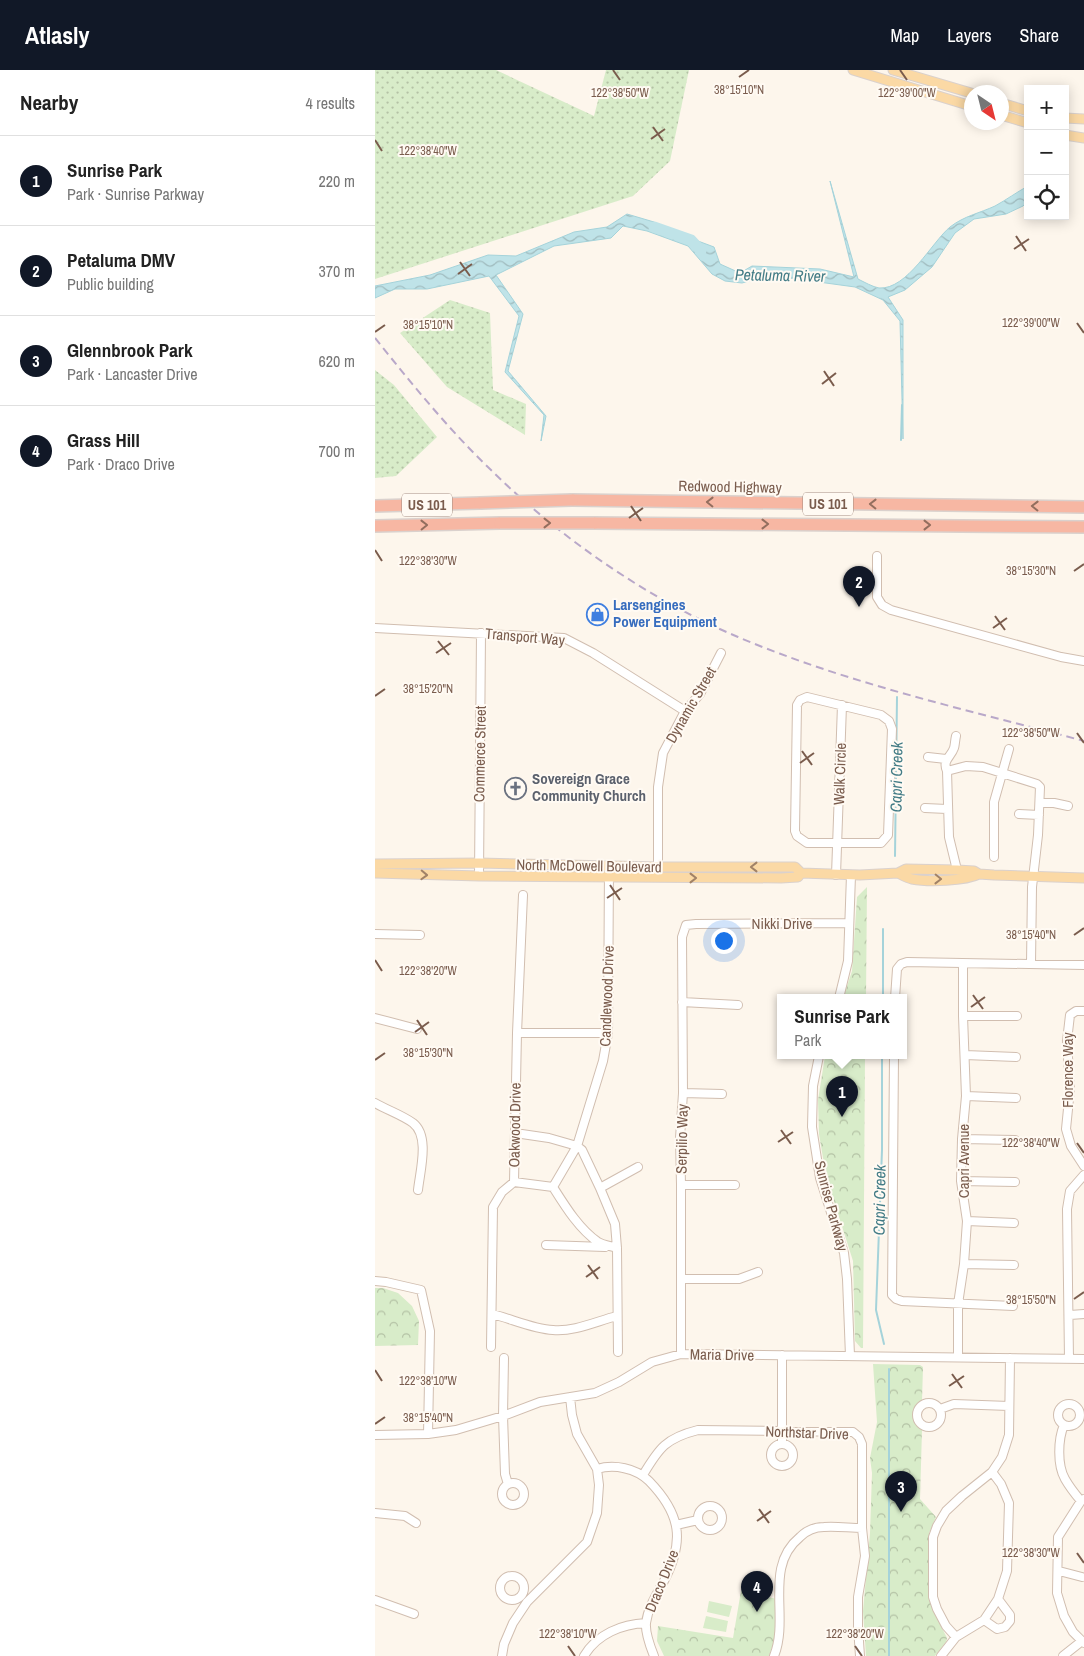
<!DOCTYPE html>
<meta charset="utf-8">
<style>
body{margin:0;font-family:"Archivo Narrow",sans-serif;background:#f6f6f6;color:#222}
.controls{position:absolute;right:15px;top:15px;display:grid;overflow:hidden;border-radius:0px;box-shadow:0 2px 12px #0003}
.controls button{width:45px;height:45px;display:grid;place-items:center;padding:0;border:0;border-bottom:1px solid #e0e0e0;background:#fff;color:#222;font:25px sans-serif}
.compass{position:absolute;left:589px;top:15px;width:45px;height:45px;border-radius:50%;background:#fff;box-shadow:0 2px 12px #0003;rotate:145deg}
.you{position:absolute;left:348px;top:870px;width:18px;height:18px;margin:-12px;border:4px solid #fff;border-radius:50%;background:#1a73e8;box-shadow:0 0 0 8px #1a73e833}
.badge{display:grid;place-items:center;width:32px;height:32px;border-radius:50%;background:#111827;color:#fff;font-size:16px;font-weight:700}
.pin{position:absolute;translate:-50% -41px;filter:drop-shadow(0 1px 2px #0008)}
.pin::after{content:'';position:absolute;top:26px;width:18px;height:15px;background:inherit;clip-path:polygon(0 0,100% 0,50% 100%)}
.popup{position:absolute;left:402px;top:924px;width:130px;height:65px;box-sizing:border-box;display:grid;place-content:center;border-radius:0px;background:#fff;filter:drop-shadow(0 1px 4px #0005);font-size:16px;white-space:nowrap;color:#767676}
.popup b{font-size:19px;color:#222}
.popup::after{content:'';position:absolute;left:50%;top:100%;margin-left:-10px;border:10px solid transparent;border-top-color:#fff}
.list{margin:0;padding:0;list-style:none}
h2{display:flex;justify-content:space-between;align-items:center;height:65px;margin:0;padding:0 20px;font-size:21px}
h2 small{font-size:16px;font-weight:400;color:#767676}
.list li{display:grid;grid-template-columns:32px 1fr auto;gap:15px;align-items:center;box-sizing:border-box;height:90px;padding:0 20px;border-top:1px solid #e0e0e0}
.list b{display:block;font-size:19px;white-space:nowrap}
.list p{margin:0;font-size:16px;white-space:nowrap;color:#767676}
.list em{font-size:16px;font-style:normal;color:#767676}
.icon{flex:none;width:28px;height:28px;fill:none;stroke:currentColor;stroke-width:2;stroke-linecap:round;stroke-linejoin:round}
.map{position:relative;flex:none;width:709px;height:1586px;overflow:hidden}
header{display:flex;align-items:center;gap:30px;box-sizing:border-box;height:70px;padding:0 25px;background:#111827;color:#fff}
header strong{font-size:24px}
nav{display:flex;gap:28px;margin-inline-start:auto;font-size:18px}
main{display:flex}
aside{flex:1;background:#fff}
.map>svg:first-child{display:block}
.grass{fill:url(#grass-dots)}
.park{fill:url(#park-crowns)}
.pitch{fill:#d8ecc9}
.water{fill:url(#water-waves);stroke:#a5d3da}
.lines{fill:none;stroke-linecap:round;stroke-linejoin:round}
.stream{stroke:#a5d3da;stroke-width:2}
.river{stroke:#bfe3e8;stroke-width:11}
.minor-casing{stroke:#d1beb0;stroke-width:10}
.major-casing{stroke:#dad1cd;stroke-width:11}
.highway-casing{stroke:#dad1cd;stroke-width:14}
.minor{stroke:#fff;stroke-width:8}
.major{stroke:#fbd9a5;stroke-width:9}
.highway{stroke:#f7b7a3;stroke-width:11}
.rail{stroke:#b9a8c9;stroke-width:2;stroke-dasharray:8 5;stroke-linecap:butt}
.highway-bridge-casing{stroke:#dad1cd;stroke-width:14;stroke-linecap:butt}
.highway-bridge{stroke:#f7b7a3;stroke-width:11}
.oneway{stroke:#936e5e}
.oneway2{stroke:#a18267}
.ticks{fill:none;stroke:#7a5c4d;stroke-width:2}
.labels{text-anchor:middle;stroke-width:4;stroke-linejoin:round;paint-order:stroke}
.shield{fill:#fffaf3;stroke:#a28b7f;stroke-width:1}
.shield-label{font-size:14px;font-weight:bold;fill:#7a5c4d}
.street-label{font-size:15px;fill:#7a5c4d;stroke:#fffaf3}
.shop-label{font-size:15px;font-weight:bold;fill:#366cbe;stroke:#fffaf3;text-anchor:start}
.worship-label{font-size:15px;font-weight:bold;fill:#5b616d;stroke:#fffaf3;text-anchor:start}
.water-label{font-size:16px;font-style:italic;fill:#437c86;stroke:#fffaf3}
.ticks-label{font-size:12px;text-anchor:middle;fill:#7a5c4d;stroke:#fffaf3;stroke-width:4;stroke-linejoin:round;paint-order:stroke}
</style>
<header>
<strong>Atlasly</strong>
<nav><a>Map</a><a>Layers</a><a>Share</a></nav>
</header>
<main>
<aside>
<h2>Nearby<small>4 results</small></h2>
<ul class="list">
<li><span class="badge">1</span><div><b>Sunrise Park</b><p>Park · Sunrise Parkway</p></div><em>220 m</em></li>
<li><span class="badge">2</span><div><b>Petaluma DMV</b><p>Public building</p></div><em>370 m</em></li>
<li><span class="badge">3</span><div><b>Glennbrook Park</b><p>Park · Lancaster Drive</p></div><em>620 m</em></li>
<li><span class="badge">4</span><div><b>Grass Hill</b><p>Park · Draco Drive</p></div><em>700 m</em></li>
</ul>
</aside>
<div class="map">
<svg width="709" height="1586" viewBox="0 0 709 1586">
<defs>
<pattern id="grass-dots" width="8" height="8" patternUnits="userSpaceOnUse" patternTransform="scale(1.25)"><rect width="8" height="8" fill="#d8ecc9"/><path d="M2 2h.1M6 6h.1" fill="none" stroke="#b4c2a5" stroke-width="1.8" stroke-linecap="round"/></pattern>
<pattern id="park-crowns" width="20" height="18" patternUnits="userSpaceOnUse" patternTransform="scale(1.25)"><rect width="20" height="18" fill="#d8ecc9"/><path d="M2 6a3 3 0 1 1 6 0M12 15a3 3 0 1 1 6 0" fill="none" stroke="#b4c2a5"/></pattern>
<pattern id="water-waves" width="16" height="10" patternUnits="userSpaceOnUse" patternTransform="scale(1.25)"><rect width="16" height="10" fill="#bfe3e8"/><path d="M0 5q4-4 8 0t8 0" fill="none" stroke="#a0bbbe"/></pattern>
</defs>
<rect width="100%" height="100%" fill="#fdf6ec"/>
<path class="grass" d="M0,0H121L219,46L231,0H314L295,91L258,126L0,209Z
M75,230L115,243L118,320L151,334L150,365L72,317L25,263Z
M0,300L19,315L62,367L21,406L0,408Z"/>
<path class="park" d="M492,817L491,928H468L477,901L482,827Z
M450,986H490L488,1278H486L480,1271L478,1191L451,1106L444,1064L443,1030Z
M0,1218H8L23,1223L37,1236L44,1251L43,1275L0,1276Z
M498,1294L545,1295L548,1297L547,1331C536,1341 537,1350 547,1360L545,1429L561,1447L554,1463L555,1526L558,1540L572,1568L571,1572L560,1586H491L488,1541L495,1463L497,1403L495,1388L502,1352Z
M366,1521L402,1529L401,1565L394,1586H289L282,1571L283,1556L358,1568Z"/>
<path class="pitch" d="M334,1531L357,1536L354,1547L332,1542Z
M331,1546L353,1551L351,1562L328,1558Z"/>
<path class="water" d="M455,111L483,209C489,212 498,217 504,218C532,220 557,172 575,157C589,146 605,143 620,136C631,130 642,122 653,116V131L648,136L631,144L599,149L580,163L557,197L530,220L513,227L528,250V369L525,251L508,230L480,217L407,207L381,209L367,213L350,211L337,204L313,176L272,161L248,156L236,168L179,176L121,205L148,244L133,301L171,346L166,371L169,345L130,302L144,246L114,206L52,219H20L0,228V216L55,205L113,185L141,186L199,162L232,157L252,144L279,152L301,167L323,171L339,177L345,194L365,203L377,196L445,199L479,207Z"/>
<g class="lines">
<path class="stream" d="M526,370L527,335
M520,786L522,627
M508,928V859
M507,986V1080L501,1240L509,1274
M514,1586V1299"/>
<path class="river" d="M279,157L316,170L326,181"/>
<defs>
<path id="minor" d="M502,486V527L507,535L516,540L686,587L709,591
M0,558L189,568L218,583L310,641
M432,627L506,645L514,651L517,659L513,765L506,773H432L422,766L420,761L422,635L425,630Z
M581,666C580,670 580,675 579,678C576,687 567,690 572,701L574,767L582,800
M553,687L571,689
M572,701L591,696L608,697L662,714L665,717L663,765L657,817L656,894
M665,733H679L693,736
M550,738L572,739
M644,744L664,745
M619,787V732L634,679
M234,795L233,963L228,991L202,1076L207,1080L225,1118L240,1154L242,1178L243,1282
M461,805L467,635
M104,806L106,563
M283,807V717L288,683L310,641L325,624L346,583
M0,864L45,865
M464,928L473,891L476,805
M520,928L522,899L526,894L532,892L709,895
M307,932L363,935
M709,941H701L695,945L692,971L695,1019L691,1059L696,1076L709,1096
M588,946H642
M0,948L42,959
M142,963H233
M590,985L641,987
M444,986L438,1016L437,1057L445,1108L469,1183L472,1209L475,1286
M519,986L517,1225L521,1229L527,1231L638,1236
M308,1023L347,1024
M591,1026L641,1028
M0,1033C12,1040 27,1045 38,1053C55,1066 45,1101 43,1120
M140,1063L174,1068L202,1076L178,1117
M587,1069L640,1070
M586,1111L640,1112
M139,1112L178,1117C190,1136 204,1159 223,1172C228,1175 236,1176 242,1178
M306,1115H360
M225,1118L263,1097
M592,1151L639,1153
M171,1175L230,1177
M589,1194L639,1195
M306,1209H364L383,1202
M0,1211L11,1212L46,1220L55,1261L53,1364
M117,1244C137,1249 158,1259 178,1260C199,1262 222,1251 242,1246
M695,1245L709,1244
M116,1277L118,1137L127,1122L139,1112L142,963L148,825
M306,1284V1115L305,1068L308,1023L307,867L311,855L321,854L474,853
M583,1287V1234L589,1194L592,1151L586,1111L587,1069L591,1026L588,946V894
M129,1288L128,1346L130,1404L133,1414
M694,1289L692,1139L695,1121L709,1105
M542 1345a12 12 0 1 1 24 0a12 12 0 1 1-24 0Z
M683 1345a11 11 0 1 1 22 0a11 11 0 1 1-22 0Z
M565,1339L579,1334L634,1336
M689,1355C683,1369 682,1395 690,1409C694,1416 700,1424 706,1431
M0,1365L53,1364L81,1360L128,1346L165,1332L220,1323L244,1312L277,1292L306,1284L709,1289
M396 1385a11 11 0 1 1 22 0a11 11 0 1 1-22 0Z
M407,1374V1285
M222,1399C239,1394 261,1398 274,1411C306,1444 310,1471 289,1511C282,1524 273,1537 271,1553C270,1563 275,1576 279,1586
M268,1405C284,1378 291,1368 323,1360L478,1362L484,1367L487,1374V1458L490,1486L483,1527V1557L485,1586
M127 1424a11 11 0 1 1 22 0a11 11 0 1 1-22 0Z
M709,1429L706,1431L683,1467L682,1523L689,1546L698,1562L709,1573
M323 1448a12 12 0 1 1 24 0a12 12 0 1 1-24 0Z
M0,1443L30,1446L41,1453
M301,1455L323,1450
M684,1501L707,1507
M125 1518a12 12 0 1 1 24 0a12 12 0 1 1-24 0Z
M0,1530L39,1544
M609,1550L622,1559L630,1557L635,1551V1545L623,1529
M581,1567L571,1556L562,1539L558,1527V1467L562,1456L571,1441L587,1426L617,1402L627,1387L634,1365L635,1288
M127,1586L129,1574L138,1553L152,1532L212,1472L222,1443L224,1415L222,1399L202,1364L197,1345L195,1327
M209,1586C222,1564 247,1554 271,1553
M399,1586C415,1547 388,1497 425,1467C431,1461 440,1457 449,1457C461,1456 475,1458 487,1458
M566,1586L581,1567L609,1550L623,1529L632,1501L634,1433L626,1414L617,1402
M688,1586L707,1571"/>
<path id="major" d="M478,0L596,36
M518,0L596,23
M626,33L653,41
M626,45L653,53
M690,48L709,49
M690,65L709,68
M0,794L104,793L284,797H420L426,803
M0,803L104,806L406,808L423,807L426,803L485,805L523,803L531,799L582,800L599,801L604,804L619,805L709,808
M523,803C527,805 532,808 537,809C553,812 590,811 604,804"/>
<path id="highway" d="M197,430L709,437
M0,436L105,433
M219,453L709,457
M0,456L125,453"/>
</defs>
<use href="#minor" class="minor-casing"/>
<use href="#major" class="major-casing"/>
<use href="#highway" class="highway-casing"/>
<use href="#minor" class="minor"/>
<use href="#major" class="major"/>
<use href="#highway" class="highway"/>
<path class="rail" d="M0,268C37,314 74,360 117,401C185,468 275,530 363,567C474,614 593,640 709,671"/>
<defs>
<path id="highway-bridge" d="M105,433L197,430
M125,453H219"/>
</defs>
<use href="#highway-bridge" class="highway-bridge-casing"/>
<use href="#highway-bridge" class="highway-bridge"/>
</g>
<defs><path id="oneway-chevron" d="M-2-3.5L2.5 0L-2 3.5" fill="none" stroke-width="1.6" stroke-linecap="round" stroke-linejoin="round" transform="scale(1.25)"/></defs>
<g class="oneway">
<use href="#oneway-chevron" transform="translate(335 432) rotate(-179)"/>
<use href="#oneway-chevron" transform="translate(498 434) rotate(-179)"/>
<use href="#oneway-chevron" transform="translate(660 436) rotate(-179)"/>
<use href="#oneway-chevron" transform="translate(172 453)"/>
<use href="#oneway-chevron" transform="translate(390 454)"/>
<use href="#oneway-chevron" transform="translate(49 455) rotate(-1)"/>
<use href="#oneway-chevron" transform="translate(552 455)"/>
</g>
<g class="oneway2">
<use href="#oneway-chevron" transform="translate(379 797) rotate(-180)"/>
<use href="#oneway-chevron" transform="translate(49 805) rotate(2)"/>
<use href="#oneway-chevron" transform="translate(318 808)"/>
<use href="#oneway-chevron" transform="translate(563 809) rotate(1)"/>
</g>
<path class="ticks" d="M238,0L245,10M525,0L532,10M364,7L374,0M278,57L288,71M276,69L290,59M0,70L7,81M641,166L651,181M639,179L654,169M85,192L95,206M83,204L97,194M702,253L709,263M0,262L10,255M449,301L459,316M447,314L461,303M256,436L266,451M254,448L268,438M0,480L7,491M699,501L709,494M620,546L630,560M618,558L632,548M63,571L74,585M61,583L76,573M0,626L10,619M702,663L709,673M427,681L437,695M425,693L439,683M235,815L245,830M232,828L247,818M699,865L709,858M0,890L7,901M598,925L608,939M596,937L610,927M42,950L52,965M40,962L54,952M0,990L10,983M406,1060L416,1074M403,1072L418,1062M702,1073L709,1083M213,1195L223,1209M211,1207L225,1197M699,1229L709,1222M0,1300L7,1311M577,1304L587,1318M574,1316L589,1306M0,1354L10,1347M384,1439L394,1453M382,1451L396,1441M702,1483L709,1493M193,1576L200,1586M480,1576L487,1586"/>
<defs>
<symbol id="shop-ring" viewBox="-11 -11 22 22"><circle r="9.5" fill="#fffaf3" stroke="#3f7fe0" stroke-width="1.5"/><path d="M-5-2.5h2.3a2.7 3.5 0 0 1 5.4 0H5L5.5 6h-11ZM-1.5-2.5h3a1.5 2.3 0 0 0-3 0Z" fill="#3f7fe0"/></symbol>
<symbol id="church-ring" viewBox="-11 -11 22 22"><circle r="9.5" fill="#fffaf3" stroke="#6b7280" stroke-width="1.5"/><path d="M-1.2-6h2.4v3.5h3.3v2.4h-3.3V6h-2.4V-.1h-3.3v-2.4h3.3Z" fill="#6b7280"/></symbol>
</defs>
<g fill-rule="evenodd">
<use href="#shop-ring" x="210" y="532" width="25" height="25"/>
<use href="#church-ring" x="128" y="706" width="25" height="25"/>
</g>
<g class="labels">
<g class="shield">
<rect x="428" y="422.5" width="50" height="23" rx="4"/>
<rect x="27" y="423.5" width="50" height="23" rx="4"/>
</g>
<g class="shield-label">
<text x="453" y="439">US 101</text>
<text x="52" y="440">US 101</text>
</g>
<g class="street-label">
<text transform="translate(355 417) rotate(1)" y="5">Redwood Highway</text>
<text transform="translate(150 567) rotate(5)" y="5">Transport Way</text>
<text transform="translate(316 635) rotate(-60)" y="5">Dynamic Street</text>
<text transform="translate(105 684) rotate(-89)" y="5">Commerce Street</text>
<text transform="translate(465 704) rotate(-88)" y="5">Walk Circle</text>
<text transform="translate(214 796) rotate(1)" y="5">North McDowell Boulevard</text>
<text x="407" y="859">Nikki Drive</text>
<text transform="translate(232 926) rotate(-88)" y="5">Candlewood Drive</text>
<text transform="translate(693 1000) rotate(-90)" y="5">Florence Way</text>
<text transform="translate(140 1055) rotate(-89)" y="5">Oakwood Drive</text>
<text transform="translate(307 1069) rotate(-89)" y="5">Serpilio Way</text>
<text transform="translate(589 1091) rotate(-90)" y="5">Capri Avenue</text>
<text transform="translate(456 1136) rotate(75)" y="5">Sunrise Parkway</text>
<text transform="translate(347 1285) rotate(1)" y="5">Maria Drive</text>
<text transform="translate(432 1363) rotate(2)" y="5">Northstar Drive</text>
<text transform="translate(287 1511) rotate(-68)" y="5">Draco Drive</text>
</g>
<g class="shop-label">
<text x="238" y="540">Larsengines<tspan x="238" dy="17">Power Equipment</tspan></text>
</g>
<g class="worship-label">
<text x="157" y="714">Sovereign Grace<tspan x="157" dy="17">Community Church</tspan></text>
</g>
<g class="water-label">
<text transform="translate(405 205) rotate(1)" y="6">Petaluma River</text>
<text transform="translate(521 707) rotate(-89)" y="6">Capri Creek</text>
<text transform="translate(504 1130) rotate(-89)" y="6">Capri Creek</text>
</g>
</g>
<g class="ticks-label">
<text x="364" y="24">38°15'10"N</text>
<text x="245" y="27">122°38'50"W</text>
<text x="532" y="27">122°39'00"W</text>
<text x="53" y="85">122°38'40"W</text>
<text x="656" y="257">122°39'00"W</text>
<text x="53" y="259">38°15'10"N</text>
<text x="53" y="495">122°38'30"W</text>
<text x="656" y="505">38°15'30"N</text>
<text x="53" y="623">38°15'20"N</text>
<text x="656" y="667">122°38'50"W</text>
<text x="656" y="869">38°15'40"N</text>
<text x="53" y="905">122°38'20"W</text>
<text x="53" y="987">38°15'30"N</text>
<text x="656" y="1077">122°38'40"W</text>
<text x="656" y="1234">38°15'50"N</text>
<text x="53" y="1315">122°38'10"W</text>
<text x="53" y="1352">38°15'40"N</text>
<text x="656" y="1487">122°38'30"W</text>
<text x="193" y="1568">122°38'10"W</text>
<text x="480" y="1568">122°38'20"W</text>
</g>
</svg>
<div class="controls">
<button>+</button>
<button>−</button>
<button><svg class="icon" aria-label="locate" viewBox="0 0 24 24"><circle cx="12" cy="12" r="6"/><path d="M12 2v4M12 18v4M2 12h4M18 12h4"/></svg></button>
</div>
<svg class="compass" viewBox="-18 -18 36 36"><path d="M0-13l5 13h-10z" fill="#e53935"/><path d="M0 13l5-13h-10z" fill="#767676"/></svg>
<div class="you"></div>
<div class="pin badge" style="left:467px;top:1047px">1</div>
<div class="popup"><b>Sunrise Park</b>Park</div>
<div class="pin badge" style="left:484px;top:537px">2</div>
<div class="pin badge" style="left:526px;top:1442px">3</div>
<div class="pin badge" style="left:382px;top:1542px">4</div>
</div>
</main>
